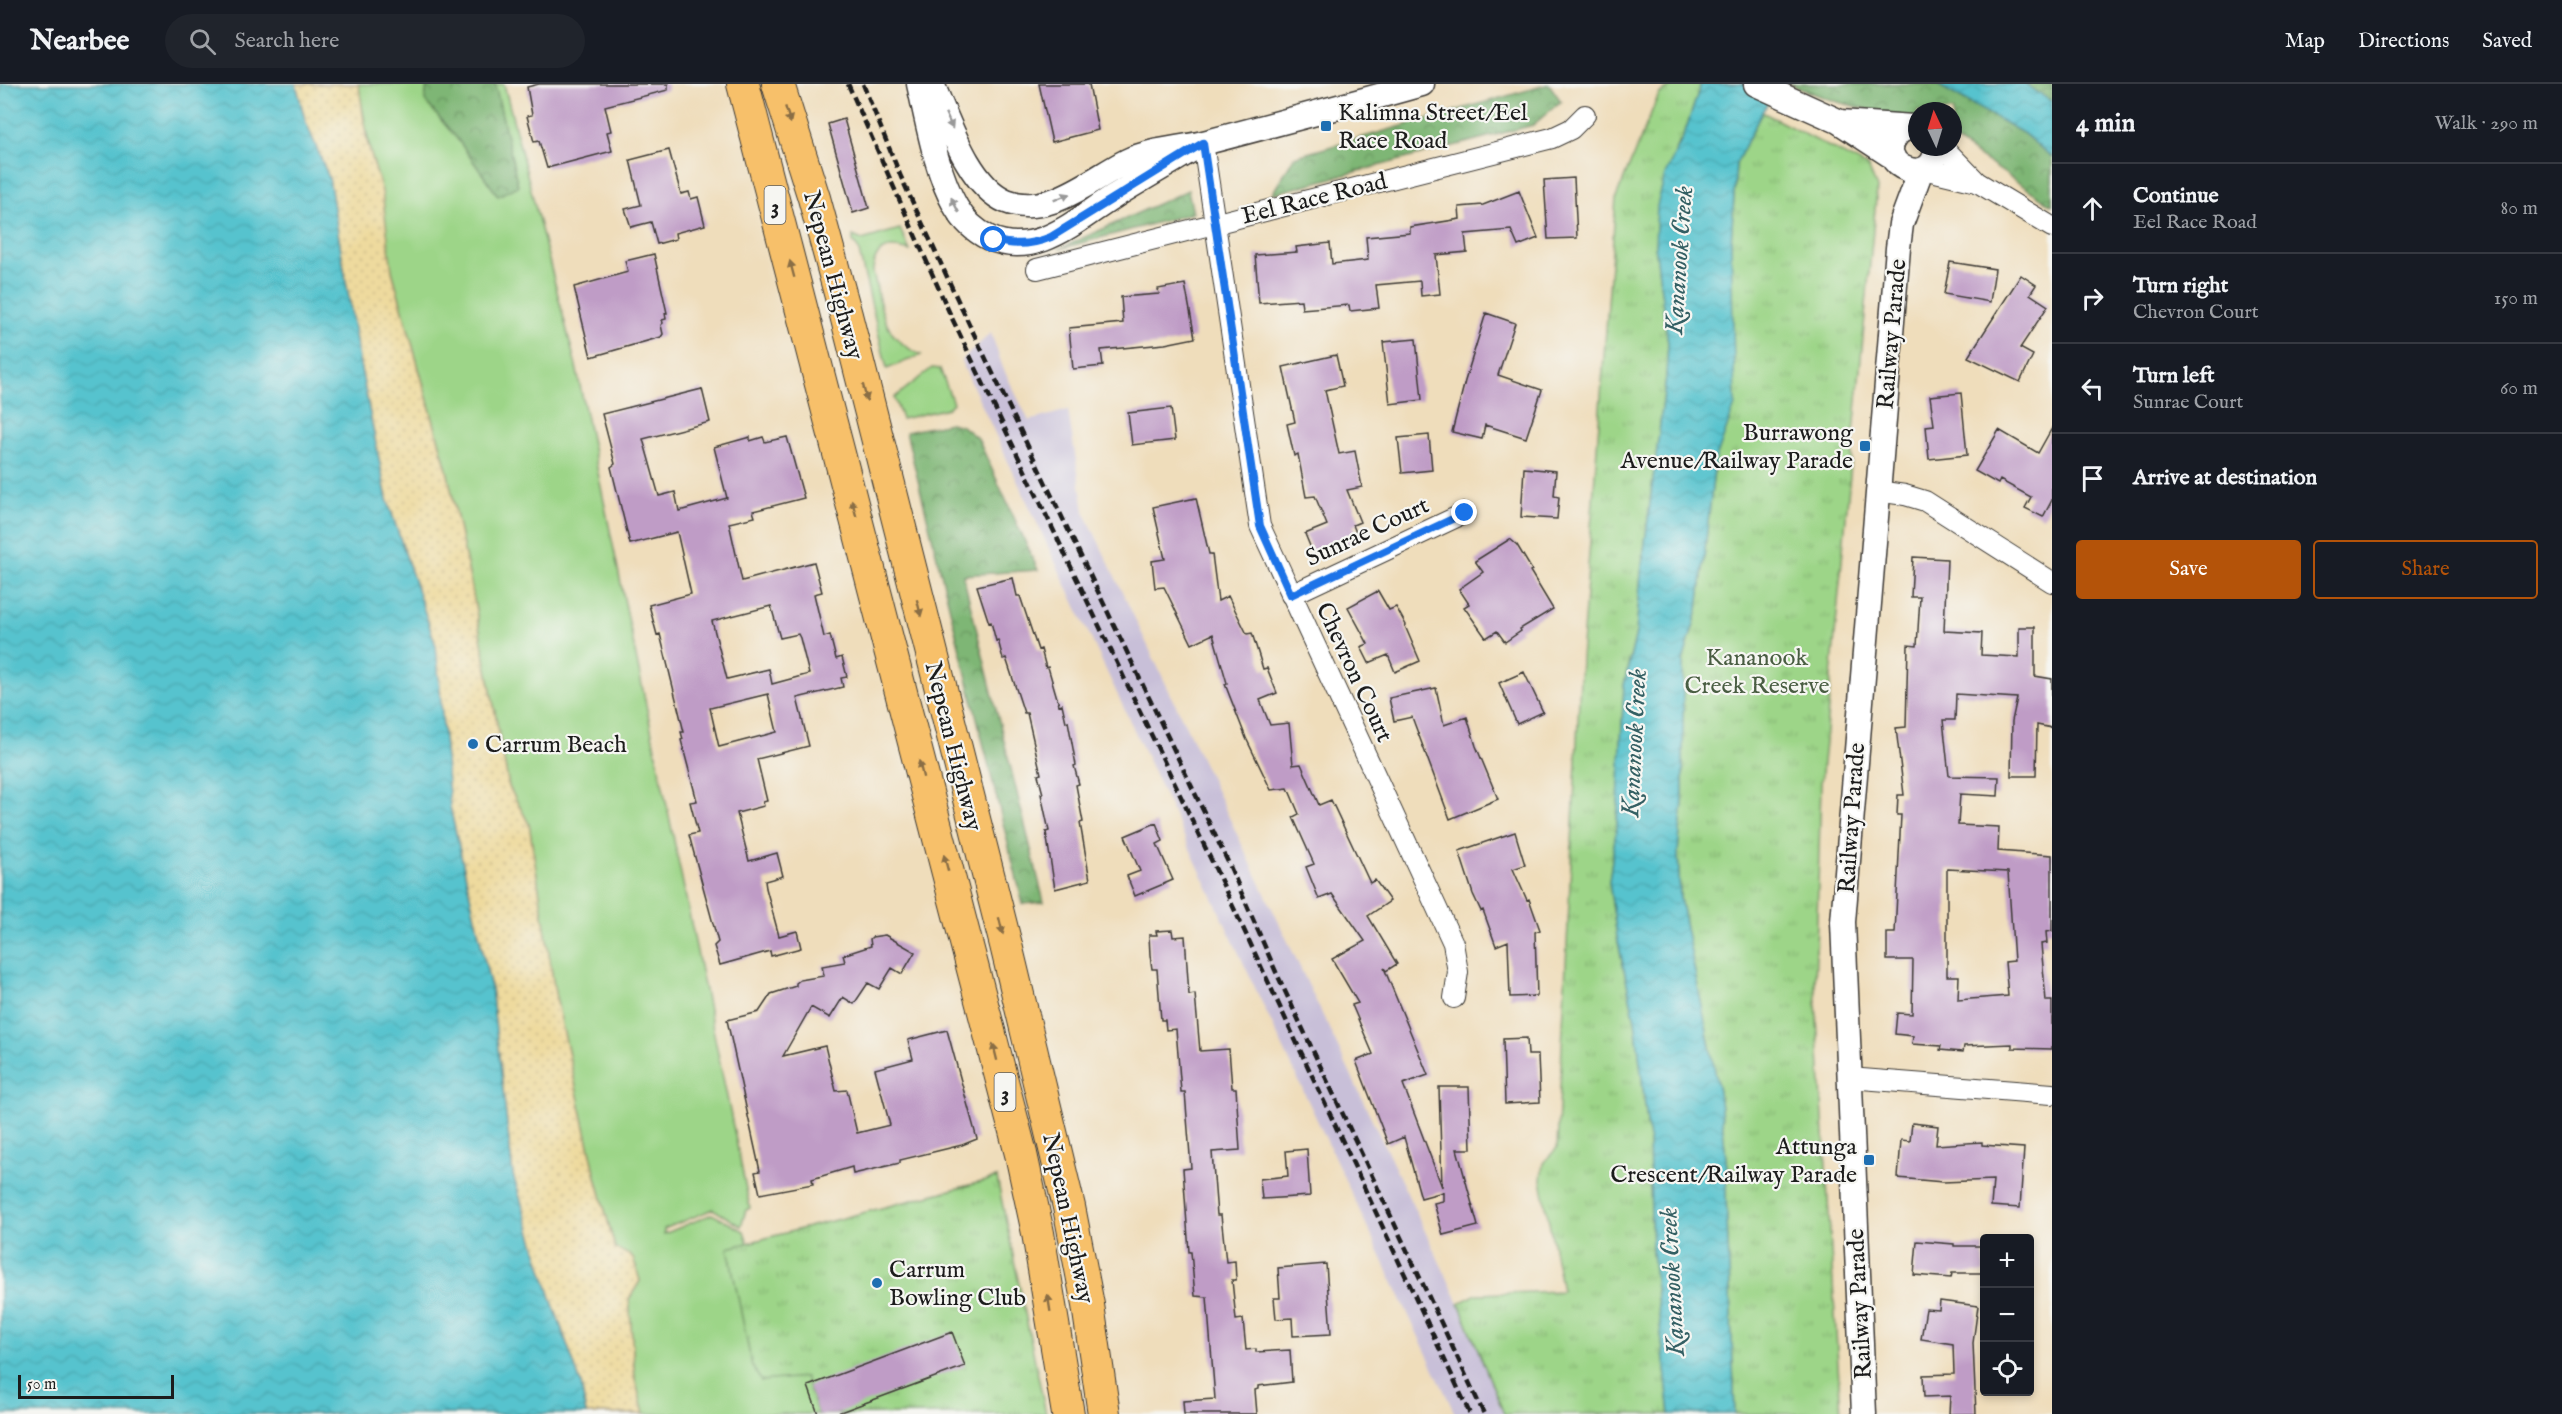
<!DOCTYPE html>
<meta charset="utf-8">
<style>
body{margin:0;font-family:"IM FELL English",serif;background:#20242c;color:#f1f3f6}
.controls{position:absolute;right:18px;bottom:18px;display:grid;overflow:hidden;border-radius:6px;box-shadow:0 3px 9px #0003}
.controls button{width:54px;height:54px;display:grid;place-items:center;padding:0;border:0;border-bottom:2px solid #363941;background:#171b24;color:#f1f3f6;font:30px sans-serif}
.compass{position:absolute;left:1908px;top:18px;width:54px;height:54px;border-radius:50%;background:#171b24;box-shadow:0 3px 9px #0003;rotate:356deg}
.scale{position:absolute;left:18px;bottom:15px;width:156px;box-sizing:border-box;padding-left:6px;border:3px solid #1c1c1c;border-top:0;font-size:16px;line-height:21px;white-space:nowrap;color:#1c1c1c;-webkit-text-stroke:4px #f6f6f2;paint-order:stroke}
.stop{position:absolute;width:18px;height:18px;margin:-14px;border:4px solid #1a73e8;border-radius:50%;background:#fff}
.stop.end{background:#1a73e8;border-color:#fff;box-shadow:0 2px 6px #0008}
.list{margin:0;padding:0;list-style:none}
h2{display:flex;justify-content:space-between;align-items:center;height:78px;margin:0;padding:0 24px;font-size:26px}
h2 small{font-size:20px;font-weight:400;color:#9ea1a6}
.list li{display:grid;grid-template-columns:39px 1fr auto;gap:18px;align-items:center;box-sizing:border-box;height:90px;padding:0 24px;border-top:2px solid #363941}
.list b{display:block;font-size:22px;white-space:nowrap}
.list p{margin:0;font-size:20px;white-space:nowrap;color:#9ea1a6}
.list em{font-size:20px;font-style:normal;color:#9ea1a6}
.actions{display:flex;gap:12px;padding:18px 24px}
.actions a{flex:1;padding:14px 0;border:2px solid #b45309;border-radius:6px;text-align:center;font-size:21px;color:#b45309}
.actions .main{background:#b45309;color:#fff}
.icon{flex:none;width:33px;height:33px;fill:none;stroke:currentColor;stroke-width:2;stroke-linecap:round;stroke-linejoin:round}
.map{position:relative;flex:none;width:2052px;height:1330px;overflow:hidden}
header{display:flex;align-items:center;gap:36px;box-sizing:border-box;height:84px;padding:0 30px;background:#171b24;border-bottom:2px solid #363941}
header strong{font-size:28px}
nav{display:flex;gap:33px;margin-inline-start:auto;font-size:21px}
.search{width:420px;height:54px;background:#20242c;display:flex;align-items:center;gap:15px;box-sizing:border-box;padding:0 21px;border-radius:33px;color:#9ea1a6;font-size:22px}
main{display:flex}
aside{flex:1;background:#171b24}
.map>svg:first-child{display:block}
.industrial{fill:#c8bfd8}
.green{fill:#9dd588;stroke:#5c7852;stroke-width:1.5}
.forest{fill:url(#forest-crowns);stroke:#4d6948;stroke-width:1.5}
.sand{fill:url(#sand-dots);stroke:#857b5d;stroke-width:1.5}
.park{fill:url(#park-tufts);stroke:#5c7852;stroke-width:1.5}
.water{fill:url(#water-waves);stroke:#397075;stroke-width:1.5}
.building{fill:#bf9cc6;fill-rule:evenodd}
.lines{fill:none;stroke-linecap:round;stroke-linejoin:round}
.minor-casing{stroke:#3c3934;stroke-width:22}
.tertiary-casing{stroke:#3c3934;stroke-width:27}
.trunk-casing{stroke:#3c3934;stroke-width:34}
.minor{stroke:#fff;stroke-width:20}
.tertiary{stroke:#fff;stroke-width:24}
.trunk{stroke:#f7c06b;stroke-width:32}
.rail{stroke:#1c1c1c;stroke-width:4.5;stroke-dasharray:9 4.5;stroke-linecap:butt}
.oneway{fill:#8a6e44}
.oneway2{fill:#999}
.route{stroke:#1a73e8;stroke-width:8}
.poi-dot{fill:#1f6fb2;stroke:#f6f6f2;stroke-width:2}
.labels{text-anchor:middle;stroke-width:4.5;stroke-linejoin:round;paint-order:stroke}
.shield{fill:#f6f6f2;stroke:#5d5d5c;stroke-width:1.5}
.shield-label{font-size:22px;font-weight:bold;fill:#1c1c1c}
.poi-label{font-size:24px;fill:#1c1c1c;stroke:#f6f6f2;text-anchor:start}
.street-label{font-size:24px;fill:#1c1c1c;stroke:#f6f6f2}
.park-label{font-size:24px;fill:#495d42;stroke:#f6f6f2}
.water-label{font-size:26px;font-style:italic;fill:#335f63;stroke:#f6f6f2}
</style>
<header>
<strong>Nearbee</strong>
<div class="search"><svg class="icon" aria-label="search" viewBox="0 0 24 24"><circle cx="10" cy="10" r="6"/><path d="M15 15l6 6"/></svg>Search here</div>
<nav><a>Map</a><a>Directions</a><a>Saved</a></nav>
</header>
<main>
<div class="map">
<svg width="2052" height="1330" viewBox="0 0 2052 1330">
<defs>
<pattern id="forest-crowns" width="20" height="18" patternUnits="userSpaceOnUse" patternTransform="scale(1.5)"><rect width="20" height="18" fill="#7eb674"/><path d="M2 6a3 3 0 1 1 6 0M12 15a3 3 0 1 1 6 0" fill="none" stroke="#66935e"/></pattern>
<pattern id="sand-dots" width="8" height="8" patternUnits="userSpaceOnUse" patternTransform="scale(1.5)"><rect width="8" height="8" fill="#eeda9e"/><path d="M2 2h.1M6 6h.1" fill="none" stroke="#ccba88" stroke-width="1.8" stroke-linecap="round"/></pattern>
<pattern id="park-tufts" width="24" height="20" patternUnits="userSpaceOnUse" patternTransform="scale(1.5)"><rect width="24" height="20" fill="#9dd588"/><path d="M3 7l-1-3M5 7V3M7 7l1-3M15 17l-1-3M17 17v-4M19 17l1-3" fill="none" stroke="#87b675"/></pattern>
<pattern id="water-waves" width="16" height="10" patternUnits="userSpaceOnUse" patternTransform="scale(1.5)"><rect width="16" height="10" fill="#56c3ce"/><path d="M0 5q4-4 8 0t8 0" fill="none" stroke="#4aa7b0"/></pattern>
</defs>
<rect width="100%" height="100%" fill="#f6f6f2"/>
<filter id="ink" filterUnits="userSpaceOnUse"><feTurbulence type="fractalNoise" baseFrequency=".0167" numOctaves="2"/><feDisplacementMap in="SourceGraphic" scale="12" xChannelSelector="R" yChannelSelector="G"/><feConvolveMatrix kernelMatrix="1 2 1 2 8 2 1 2 1" color-interpolation-filters="sRGB"/></filter>
<filter id="wash" filterUnits="userSpaceOnUse"><feTurbulence type="fractalNoise" baseFrequency=".008" numOctaves="4" result="noise"/><feDisplacementMap in="SourceGraphic" scale="24" xChannelSelector="R" yChannelSelector="G"/><feGaussianBlur stdDeviation="1.35" result="paint"/><feColorMatrix in="noise" values="0 0 0 0 0 0 0 0 0 0 0 0 0 0 0 0 0 1.4 0 .05"/><feComposite in="paint" operator="in"/></filter>
<g filter="url(#wash)">
<rect width="100%" height="100%" fill="#efddbb"/>
<path class="industrial" d="M991,249L1003,284L1029,337L1068,326L1084,427L1459,1219L1504,1330H1455L961,277Z"/>
<path class="green" d="M358,0H504L576,282L750,1124L746,1126L741,1142L713,1125L664,1145V1150L712,1130L744,1147L748,1159L997,1094L835,1330H644L635,1295L629,1215L640,1197L633,1174L615,1164L596,1093L555,909L529,740L509,703L471,500L447,386L392,187Z
M900,145L910,167C890,161 874,162 873,188C883,227 880,252 921,271L887,285L858,164L853,158V152L862,156Z
M932,284L940,285L953,319L948,324L902,335L894,314Z"/>
<path class="forest" d="M427,0H495L518,102L498,112L458,56L425,17Z
M1549,0L1561,17L1533,41L1272,110L1294,73Z
M1788,0H1936L2023,49L2052,73V121L1953,55V27H1917V38L1834,17Z
M2025,0H2052V18Z
M1188,106L1193,129L1059,165Z
M950,339L962,342L978,355L1038,486L963,491L1044,818L1023,820L906,348Z"/>
<path class="sand" d="M296,0H358L359,2L367,57L382,107L392,187L447,386L471,500L509,703L529,740L555,909L596,1093L615,1164L633,1173L640,1197L629,1215L635,1295L644,1330H586L581,1300L552,1217L513,1091L491,904L450,723L436,562L387,415L359,275L329,94L305,36Z"/>
<path class="park" d="M1675,0H1701L1684,51L1676,64L1655,161L1668,259L1666,293L1641,490L1636,549L1624,601L1617,739L1609,798L1617,853L1635,936L1649,1055L1652,1168L1670,1330H1504L1459,1219L1477,1210L1562,1207L1541,1096L1543,1079L1557,1064L1581,575L1616,114L1659,10Z
M1762,28L1868,83L1877,104L1821,700L1815,902L1841,1330H1735L1726,1110L1727,1084L1719,1007L1680,814L1678,768L1683,718V577L1698,526L1715,377L1734,321L1731,159L1736,80Z
M997,1094L1046,1330H818L805,1293L761,1297L752,1282L728,1164Z"/>
<path class="water" d="M0,0H296L305,36L329,94L359,275L387,415L436,562L450,723L491,904L513,1091L552,1217L581,1300L586,1330H0Z
M1701,0H1781L1762,28L1736,80L1731,159L1735,321L1715,377L1698,526L1683,577V718L1678,768L1680,814L1719,1007L1727,1084L1726,1110L1735,1330H1670L1652,1168L1649,1055L1635,936L1617,853L1609,798L1617,739L1624,601L1636,549L1641,490L1666,293L1668,259L1655,161L1657,122L1665,91L1684,51Z
M1936,0H2025L2052,18V73L2023,49Z"/>
<g id="blocks">
<path class="building" d="M539,0H668V6L605,22L611,47L607,48L612,67L547,84L539,57L534,58L527,32L532,31L527,3Z
M1039,0H1089L1098,46L1052,58Z
M844,35L869,124L853,129L828,40Z
M669,66L681,110L689,108L691,115L698,113L705,141L675,149L676,155L657,160L651,138L631,143L625,125L641,121L630,76Z
M1574,94L1577,154L1548,155L1544,96Z
M1519,107L1538,154L1518,162L1511,146L1465,150L1467,168L1436,171L1440,210L1421,212L1420,197L1376,201L1379,224L1350,227L1349,221L1302,225L1301,216L1259,219L1255,171L1297,168L1296,163L1330,159L1332,180L1368,176L1366,153L1410,149V143L1460,135L1459,123L1483,121Z
M654,170L667,229H665L666,235L662,236L663,239L661,241L663,250L661,253L591,273L574,203L628,188L625,177Z
M1950,178L1995,185L1990,218L1944,210Z
M2021,191L2036,201L2030,210L2048,222L2020,264L2033,271L2020,298L1968,273Z
M1185,200L1195,254L1165,260L1101,266L1103,282L1073,285L1069,244L1123,239L1121,213L1159,210L1158,205Z
M1486,229L1515,239L1498,291L1542,306L1526,354L1485,341L1482,355L1452,348L1465,297Z
M1416,255L1422,316L1390,320L1383,258Z
M1336,271L1343,302L1325,306L1339,370L1355,367L1362,403L1347,406L1360,438L1353,441L1359,456L1315,474L1305,450L1327,441L1315,412L1306,413L1298,370L1294,372L1287,340L1295,338L1283,283Z
M702,305L710,338L643,355L659,412L675,408L679,427L727,414L714,363L750,353V357L763,353L765,358L787,353L804,414L753,427L755,433L729,439L742,497L814,478L822,508L814,510L824,553L830,551L836,575L842,573L847,593L841,594L843,603L797,614L809,662L757,675L767,717L763,718L764,722L737,729L749,777L777,769L783,792L765,797L766,804L779,852L797,847L801,864L771,872L770,867L720,881L714,862L718,858L689,751L698,749L690,718L697,717L681,656L683,655L681,648H684L660,550L657,551L649,521L691,510L677,448L630,460L611,383L615,380L602,330ZM771,522L780,554L798,550L800,554L809,590L772,600L769,585L727,595L712,537ZM768,610L777,648L719,663L710,624Z
M1961,309L1967,371L1929,375L1926,342L1934,341L1930,312Z
M1171,324L1175,356L1132,361L1128,329Z
M2052,344V416L2043,433L2025,424L2031,413L2000,396L1998,400L1975,387L1999,346L2038,369Z
M1429,351L1432,386L1402,389L1398,354Z
M1524,384L1556,387L1554,412L1559,413L1557,435L1521,433Z
M1196,414L1209,470H1212L1218,517L1228,512L1247,550L1252,549L1263,585L1267,584L1277,609L1260,616L1270,641L1289,639L1293,681L1301,680L1319,721L1331,716L1370,799L1375,796L1390,817L1368,832L1397,880L1386,887L1384,884L1428,991L1403,1000L1442,1103L1439,1003H1469L1471,1065H1457L1478,1142L1443,1151L1434,1119L1443,1117V1108L1421,1114L1404,1053L1388,1060L1356,977L1373,970L1352,921L1358,919L1332,875L1365,857L1332,810L1319,815L1306,783L1314,780L1293,733L1299,730L1288,704L1271,706L1246,654L1225,600L1227,599L1213,550L1192,560L1164,503L1155,504L1152,477L1165,475L1153,423Z
M1510,455L1517,461L1532,486L1530,487L1553,525L1520,545L1521,547L1505,558L1497,547L1486,554L1464,523L1469,520L1459,505L1483,488L1475,477Z
M1913,473L1947,475L1944,547L1982,549L1981,571L2019,573V543H2035V592L2052,595V644L2037,641L2036,692H2011L2012,637L2017,614L1956,610L1955,636H1943L1949,692L1999,693L1998,712L1960,710L1958,741L1999,743L1998,767L2052,771V847L2046,848L2047,859L2041,860L2046,917H2052V965L2012,964V960L1964,962L1963,968L1940,966L1941,962L1912,960L1913,952L1895,950L1897,929L1912,930L1913,876H1887V849H1895L1901,731H1897L1898,711H1904L1896,644L1906,643L1908,561L1917,562L1920,513H1911ZM1947,785L2008,788L2014,877L2005,878L2008,912L1958,916L1959,892H1947Z
M1013,494L1017,512H1020L1038,566L1041,565L1046,584L1048,583L1059,621L1062,620L1066,638L1068,637L1076,681L1074,682L1079,700L1076,701L1083,738L1080,739L1090,796L1055,805L1046,748L1049,747L1041,710H1043L1038,691L1041,690L1027,629H1024L1006,574L1003,575L998,556L996,557L991,538L989,539L977,502Z
M1378,507L1389,526L1396,523L1406,541L1405,542L1420,577L1395,588L1388,571L1369,579L1361,563L1368,560L1348,523Z
M1524,588L1543,628L1517,640L1499,599Z
M1436,604L1444,641L1467,633L1476,662L1498,715L1450,735L1412,633L1394,637L1389,614Z
M1156,739L1163,757L1157,760L1173,796L1135,812L1127,792L1140,787L1125,752Z
M1515,748L1525,781L1513,785L1527,816L1529,815L1540,846L1535,848L1537,912L1510,913L1508,857L1496,862L1483,826L1481,827L1473,810L1459,767Z
M1172,846L1173,853L1185,852L1189,911L1195,910L1200,967L1229,965L1232,1004H1236L1240,1066L1212,1068L1217,1131H1221L1226,1178L1235,1177L1236,1196H1232L1236,1236L1243,1235L1246,1266L1256,1265V1268L1290,1266L1292,1298L1258,1302V1305L1255,1306L1257,1330H1184L1183,1317L1215,1315L1207,1213L1195,1212L1191,1168H1189L1183,1085L1191,1084L1185,1008H1181L1176,945L1166,946L1165,936H1161L1157,885H1152L1150,871L1149,851H1157L1156,847Z
M885,851L915,868L902,890L892,884L879,905L868,899L854,920L843,913L830,934L811,923L783,972L825,962L836,1007L847,1006L857,1049L890,1041L875,985L913,975L908,956L947,946L977,1055L962,1061L900,1076V1079L853,1090L852,1083L812,1095L813,1100L760,1110L755,1088L760,1087L727,936L759,928L771,910L796,902V899L800,896L824,892L822,882L845,878L843,871L871,862L870,855L872,853Z
M1527,954L1528,971H1538L1540,1018L1505,1020L1503,955Z
M1912,1039L1938,1042L1936,1061L1982,1058V1061L2024,1064L2020,1124L1991,1122L1993,1096L1943,1098L1898,1094L1901,1056L1910,1057Z
M1307,1065L1310,1112L1262,1115L1260,1095L1288,1092L1286,1067Z
M1917,1157L1954,1160V1162H1984V1189H1952L1951,1194L1914,1191Z
M1326,1180L1331,1250L1293,1252L1292,1234L1276,1235L1274,1214H1280L1278,1184Z
M1940,1217L1978,1222L1973,1259L1976,1330H1949L1950,1312L1924,1313L1923,1291L1954,1290L1953,1260L1921,1255L1926,1225L1939,1226Z
M952,1248L965,1282L835,1330H818L808,1302Z"/>
</g>
</g>
<g filter="url(#ink)">
<use href="#blocks" fill-opacity="0" stroke="#3c3934" stroke-width="1.5"/>
<g class="lines">
<defs>
<path id="minor" d="M1203,59L1260,442L1453,859L1458,888L1454,914
M1943,63L1977,98L2052,143
M1923,85L1977,98
M1037,185L1552,54L1571,45L1585,31
M1877,407L1905,411L1925,417L2052,498
M1291,511L1465,429
M1849,994L2052,1010"/>
<path id="tertiary" d="M919,0C928,39 936,88 956,123C964,137 975,147 989,154C1036,175 1075,137 1113,113C1137,98 1163,83 1188,68
M932,0C948,35 968,101 1006,117C1049,134 1091,95 1127,77C1152,65 1181,65 1207,58C1279,39 1351,20 1422,0
M1756,0L1838,37L1893,73
M1840,38L1913,43
M1917,44C1909,43 1901,45 1896,52C1873,83 1936,106 1936,63
M1864,1330L1843,838L1898,164L1901,140L1921,86"/>
<path id="trunk" d="M743,0L1021,1070L1038,1149L1068,1330
M778,0L814,114L846,231L1006,861L1069,1123L1088,1221L1104,1330"/>
</defs>
<use href="#minor" class="minor-casing"/>
<use href="#tertiary" class="tertiary-casing"/>
<use href="#trunk" class="trunk-casing"/>
<use href="#minor" class="minor"/>
<use href="#tertiary" class="tertiary"/>
<use href="#trunk" class="trunk"/>
<path class="rail" d="M848,0L950,230L1216,786L1470,1330
M863,0L901,93L960,221L1228,778L1276,888L1484,1330"/>
</g>
<defs><path id="oneway-solid" d="M-6-.8H1V-3.2L6.5 0L1 3.2V.8H-6Z" transform="scale(1.5)"/></defs>
<g class="oneway">
<use href="#oneway-solid" transform="translate(788 31) rotate(72)"/>
<use href="#oneway-solid" transform="translate(792 185) rotate(-105)"/>
<use href="#oneway-solid" transform="translate(865 309) rotate(76)"/>
<use href="#oneway-solid" transform="translate(854 424) rotate(-105)"/>
<use href="#oneway-solid" transform="translate(919 524) rotate(76)"/>
<use href="#oneway-solid" transform="translate(921 685) rotate(-104)"/>
<use href="#oneway-solid" transform="translate(946 779) rotate(-105)"/>
<use href="#oneway-solid" transform="translate(1001 842) rotate(76)"/>
<use href="#oneway-solid" transform="translate(995 968) rotate(-104)"/>
<use href="#oneway-solid" transform="translate(1049 1219) rotate(-99)"/>
</g>
<g class="oneway2">
<use href="#oneway-solid" transform="translate(949 37) rotate(65)"/>
<use href="#oneway-solid" transform="translate(1062 113) rotate(-22)"/>
<use href="#oneway-solid" transform="translate(955 121) rotate(-117)"/>
</g>
</g>
<g class="lines" filter="url(#ink)">
<path class="route" d="M994,156C1013,162 1032,161 1051,153L1203,59L1260,442L1291,511L1465,429"/>
</g>
<g class="poi-dot">
<rect x="1320" y="36" width="12" height="12" rx="3"/>
<rect x="1859" y="356" width="12" height="12" rx="3"/>
<circle cx="473" cy="660" r="6"/>
<rect x="1863" y="1070" width="12" height="12" rx="3"/>
<circle cx="877" cy="1199" r="6"/>
</g>
<g class="labels">
<g class="shield">
<rect x="764.5" y="102" width="21" height="38" rx="4.5"/>
<rect x="994.5" y="989" width="21" height="38" rx="4.5"/>
</g>
<g class="shield-label">
<text x="775" y="129">3</text>
<text x="1005" y="1016">3</text>
</g>
<g class="poi-label">
<text x="1338" y="36">Kalimna Street/Eel<tspan x="1338" dy="28">Race Road</tspan></text>
<text x="1853" y="356" text-anchor="end">Burrawong<tspan x="1853" dy="28">Avenue/Railway Parade</tspan></text>
<text x="485" y="668">Carrum Beach</text>
<text x="1857" y="1070" text-anchor="end">Attunga<tspan x="1857" dy="28">Crescent/Railway Parade</tspan></text>
<text x="889" y="1193">Carrum<tspan x="889" dy="28">Bowling Club</tspan></text>
</g>
<g class="street-label">
<text transform="translate(1314 114) rotate(-14)" y="8">Eel Race Road</text>
<text transform="translate(834 191) rotate(75)" y="8">Nepean Highway</text>
<text transform="translate(1891 250) rotate(-85)" y="8">Railway Parade</text>
<text transform="translate(1367 447) rotate(-25)" y="8">Sunrae Court</text>
<text transform="translate(1355 588) rotate(65)" y="8">Chevron Court</text>
<text transform="translate(954 662) rotate(76)" y="8">Nepean Highway</text>
<text transform="translate(1851 734) rotate(-86)" y="8">Railway Parade</text>
<text transform="translate(1069 1134) rotate(78)" y="8">Nepean Highway</text>
<text transform="translate(1859 1220) rotate(-93)" y="8">Railway Parade</text>
</g>
<g class="park-label">
<text x="1757" y="581">Kananook<tspan x="1757" dy="28">Creek Reserve</tspan></text>
</g>
<g class="water-label">
<text transform="translate(1678 176) rotate(-86)" y="9">Kananook Creek</text>
<text transform="translate(1633 659) rotate(-87)" y="9">Kananook Creek</text>
<text transform="translate(1671 1198) rotate(-93)" y="9">Kananook Creek</text>
</g>
</g>
</svg>
<div class="controls">
<button>+</button>
<button>−</button>
<button><svg class="icon" aria-label="locate" viewBox="0 0 24 24"><circle cx="12" cy="12" r="6"/><path d="M12 2v4M12 18v4M2 12h4M18 12h4"/></svg></button>
</div>
<svg class="compass" viewBox="-18 -18 36 36"><path d="M0-13l5 13h-10z" fill="#e53935"/><path d="M0 13l5-13h-10z" fill="#9ea1a6"/></svg>
<div class="scale">50 m</div>
<div class="stop" style="left:994px;top:156px"></div>
<div class="stop end" style="left:1465px;top:429px"></div>
</div>
<aside>
<h2>4 min<small>Walk · 290 m</small></h2>
<ul class="list">
<li><svg class="icon" aria-label="ahead" viewBox="0 0 24 24"><path d="M12 20V5M6 11l6-6 6 6"/></svg><div><b>Continue</b><p>Eel Race Road</p></div><em>80 m</em></li>
<li><svg class="icon" aria-label="right" viewBox="0 0 24 24"><path d="M7 20v-9h11M14 6l5 5-5 5"/></svg><div><b>Turn right</b><p>Chevron Court</p></div><em>150 m</em></li>
<li><svg class="icon" aria-label="left" viewBox="0 0 24 24"><path d="M17 20v-9H6M10 6l-5 5 5 5"/></svg><div><b>Turn left</b><p>Sunrae Court</p></div><em>60 m</em></li>
<li><svg class="icon" aria-label="arrive" viewBox="0 0 24 24"><path d="M6 21V4h12l-3 4 3 4H6"/></svg><div><b>Arrive at destination</b></div></li>
</ul>
<div class="actions"><a class="main">Save</a><a>Share</a></div>
</aside>
</main>
